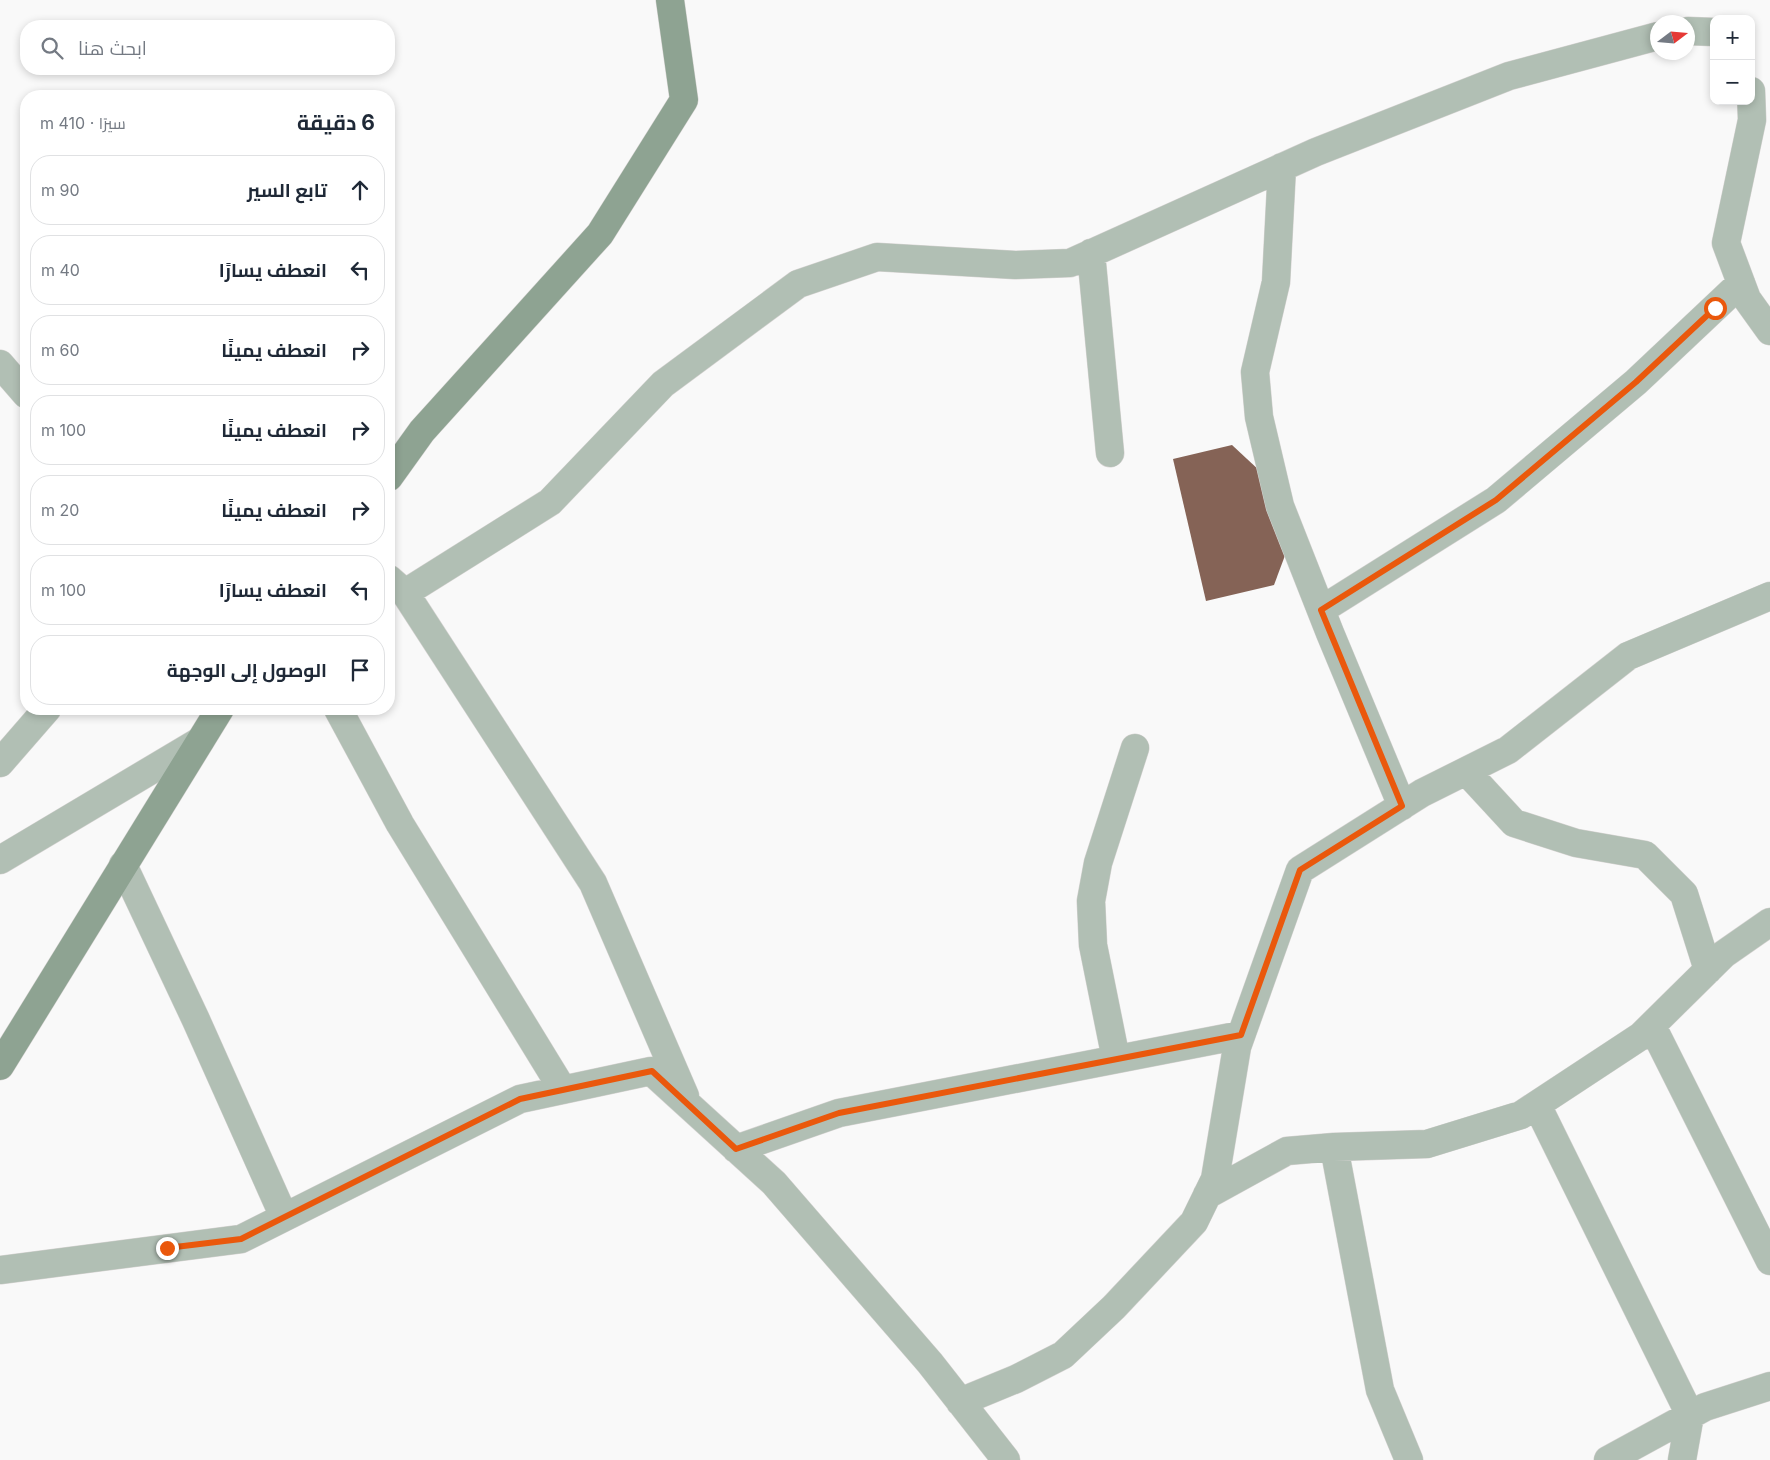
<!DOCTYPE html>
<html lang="ar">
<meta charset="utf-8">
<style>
body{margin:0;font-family:Inter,Cairo,sans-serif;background:#f6f6f7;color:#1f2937;direction:rtl}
.controls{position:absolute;right:15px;top:15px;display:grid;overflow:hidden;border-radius:10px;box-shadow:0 2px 8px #0003}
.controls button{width:45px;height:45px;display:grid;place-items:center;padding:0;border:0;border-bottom:1px solid #e0e1e3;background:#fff;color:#1f2937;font:25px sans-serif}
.compass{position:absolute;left:1650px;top:15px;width:45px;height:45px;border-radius:50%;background:#fff;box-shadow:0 2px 8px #0003;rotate:74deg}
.stop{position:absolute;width:15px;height:15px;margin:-11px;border:4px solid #ea580c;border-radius:50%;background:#fff}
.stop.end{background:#ea580c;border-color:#fff;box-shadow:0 1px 5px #0008}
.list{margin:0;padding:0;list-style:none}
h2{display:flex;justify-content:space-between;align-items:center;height:65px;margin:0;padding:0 20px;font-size:21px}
h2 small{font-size:16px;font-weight:400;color:#747a83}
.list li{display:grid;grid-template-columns:32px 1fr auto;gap:15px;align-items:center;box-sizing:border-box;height:70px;margin:0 10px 10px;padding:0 10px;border:1px solid #e0e1e3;border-radius:20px}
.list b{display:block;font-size:19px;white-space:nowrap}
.list em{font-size:16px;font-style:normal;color:#747a83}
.icon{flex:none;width:28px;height:28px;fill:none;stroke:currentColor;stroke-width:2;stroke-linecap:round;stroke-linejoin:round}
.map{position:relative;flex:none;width:1770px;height:1460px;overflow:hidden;direction:ltr}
.search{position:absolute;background:#fff;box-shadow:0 2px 8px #0003;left:20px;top:20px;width:375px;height:55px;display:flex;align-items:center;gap:12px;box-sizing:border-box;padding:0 18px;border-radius:20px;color:#747a83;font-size:19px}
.panel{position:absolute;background:#fff;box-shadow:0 2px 8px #0003;left:20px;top:90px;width:375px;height:625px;border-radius:20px;direction:rtl}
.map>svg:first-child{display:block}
.building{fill:#856356}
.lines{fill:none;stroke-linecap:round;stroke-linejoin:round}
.street-casing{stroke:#d7d4d3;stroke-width:29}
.secondary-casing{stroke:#d7d4d3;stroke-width:29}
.street{stroke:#b1bfb4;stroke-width:28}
.secondary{stroke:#8ea392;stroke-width:28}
.route{stroke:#ea580c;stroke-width:6}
</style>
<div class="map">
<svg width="1770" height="1460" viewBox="0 0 1770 1460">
<rect width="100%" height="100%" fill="#f9f9f9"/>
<path class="building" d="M1232,445L1261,472L1287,550L1274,585L1206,601L1173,459Z"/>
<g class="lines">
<defs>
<path id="street" d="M1688,31L1714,32
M1751,91L1752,120L1726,243L1747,299L1770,331
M1282,167L1276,282L1255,372L1259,417L1280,506L1330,633L1402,806
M1091,253L1110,453
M0,364L26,394
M389,579L405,593L593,883L685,1096
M405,593L550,502L663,384L798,284L877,257L1015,265L1070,263L1316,152L1509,76L1658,36
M1321,610L1496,500L1636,382L1741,283
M338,709L400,824L563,1090
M0,763L47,709
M1466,771L1514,823L1576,843L1645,855L1684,894L1708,970
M0,860L200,741
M123,865L196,1020L284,1217
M1652,1026L1770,1261
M1116,1059L1093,945L1091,901L1098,863L1135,748
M1537,1105L1690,1415L1682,1460
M1334,1147L1380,1390L1409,1460
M736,1149L839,1113L1241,1035
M1207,1195L1287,1151L1334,1147L1427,1144L1521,1115L1641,1036L1724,954L1770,922
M0,1270L241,1239L520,1099L651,1071L774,1183L930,1363L1006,1460
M960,1402L1016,1379L1063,1355L1114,1307L1194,1222L1215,1179L1237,1047L1300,870L1422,793L1508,750L1628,656L1770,596
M1608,1460L1705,1407L1770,1386"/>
<path id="secondary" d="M389,477L422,431L600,234L684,100L670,0
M0,1066L220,709"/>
</defs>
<use href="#street" class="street-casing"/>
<use href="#secondary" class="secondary-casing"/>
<use href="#street" class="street"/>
<use href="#secondary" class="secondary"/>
</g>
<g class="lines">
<path class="route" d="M167,1248L241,1239L520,1099L652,1071L736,1149L839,1113L1241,1035L1300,870L1402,806L1321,610L1496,500L1636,382L1715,308"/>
</g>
</svg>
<div class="controls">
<button>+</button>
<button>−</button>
</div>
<svg class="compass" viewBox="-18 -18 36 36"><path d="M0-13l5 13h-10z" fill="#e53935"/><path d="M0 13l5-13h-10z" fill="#747a83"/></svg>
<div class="stop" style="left:1715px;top:308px"></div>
<div class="stop end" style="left:167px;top:1248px"></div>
<div class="search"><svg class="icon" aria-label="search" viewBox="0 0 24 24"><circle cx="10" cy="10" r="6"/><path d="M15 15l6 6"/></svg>ابحث هنا</div>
<section class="panel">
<h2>6 دقيقة<small>سيرًا · 410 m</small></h2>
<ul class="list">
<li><svg class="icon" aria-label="ahead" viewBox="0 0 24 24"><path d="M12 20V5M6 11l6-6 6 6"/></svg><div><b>تابع السير</b></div><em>90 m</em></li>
<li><svg class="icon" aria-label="left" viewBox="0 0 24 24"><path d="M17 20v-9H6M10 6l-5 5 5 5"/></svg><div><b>انعطف يسارًا</b></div><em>40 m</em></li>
<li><svg class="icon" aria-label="right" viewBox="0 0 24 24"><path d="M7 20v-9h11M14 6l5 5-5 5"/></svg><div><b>انعطف يمينًا</b></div><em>60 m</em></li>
<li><svg class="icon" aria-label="right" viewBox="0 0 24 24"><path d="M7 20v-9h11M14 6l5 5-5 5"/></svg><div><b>انعطف يمينًا</b></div><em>100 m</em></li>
<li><svg class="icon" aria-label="right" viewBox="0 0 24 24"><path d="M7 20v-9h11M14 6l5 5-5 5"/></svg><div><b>انعطف يمينًا</b></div><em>20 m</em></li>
<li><svg class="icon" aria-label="left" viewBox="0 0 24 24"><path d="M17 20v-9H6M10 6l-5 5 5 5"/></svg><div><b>انعطف يسارًا</b></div><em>100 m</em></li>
<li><svg class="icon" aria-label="arrive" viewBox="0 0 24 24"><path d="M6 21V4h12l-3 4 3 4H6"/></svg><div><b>الوصول إلى الوجهة</b></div></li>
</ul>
</section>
</div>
